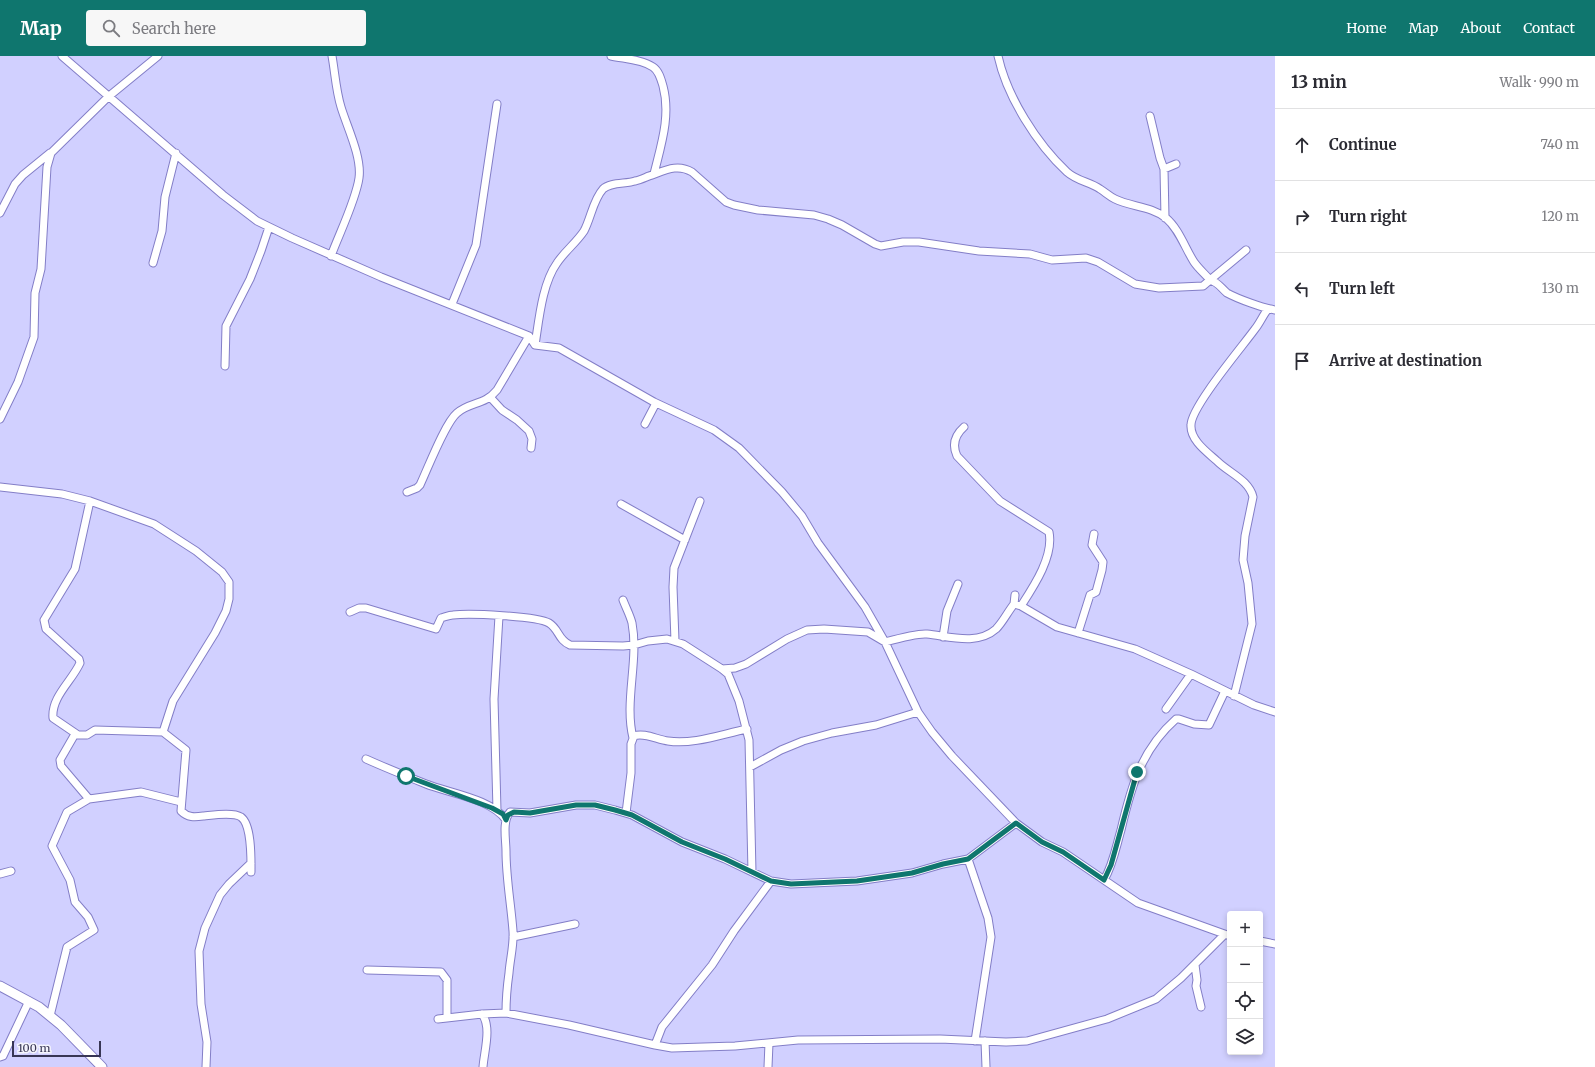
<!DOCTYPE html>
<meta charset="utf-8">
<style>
body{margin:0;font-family:Merriweather,serif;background:#f7f7f7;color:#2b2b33}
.controls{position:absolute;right:12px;bottom:12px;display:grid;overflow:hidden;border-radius:4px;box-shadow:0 2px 6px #0003}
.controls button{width:36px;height:36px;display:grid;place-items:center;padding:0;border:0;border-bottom:1px solid #e1e1e2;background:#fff;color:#2b2b33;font:20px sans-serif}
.scale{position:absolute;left:12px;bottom:10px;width:89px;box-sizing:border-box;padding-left:4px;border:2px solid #383655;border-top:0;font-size:11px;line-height:14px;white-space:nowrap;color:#383655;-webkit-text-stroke:3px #f5f5fd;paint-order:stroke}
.stop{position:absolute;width:12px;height:12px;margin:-9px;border:3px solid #0f766e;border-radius:50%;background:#fff}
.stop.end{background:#0f766e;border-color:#fff;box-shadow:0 1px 4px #0008}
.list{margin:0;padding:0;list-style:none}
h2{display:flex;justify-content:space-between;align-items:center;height:52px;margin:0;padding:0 16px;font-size:17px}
h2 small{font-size:13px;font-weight:400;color:#7c7c81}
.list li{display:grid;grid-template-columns:26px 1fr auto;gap:12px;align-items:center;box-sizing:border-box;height:72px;padding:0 16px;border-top:1px solid #e1e1e2}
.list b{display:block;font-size:15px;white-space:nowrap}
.list em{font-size:13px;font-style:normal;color:#7c7c81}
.icon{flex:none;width:22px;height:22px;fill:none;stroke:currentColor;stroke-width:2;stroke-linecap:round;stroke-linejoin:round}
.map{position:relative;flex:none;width:1275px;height:1011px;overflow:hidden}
header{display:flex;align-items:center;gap:24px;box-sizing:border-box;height:56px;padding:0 20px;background:#0f766e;color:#fff}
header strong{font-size:19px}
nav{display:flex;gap:22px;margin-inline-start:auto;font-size:14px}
.search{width:280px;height:36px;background:#f7f7f7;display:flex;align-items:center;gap:10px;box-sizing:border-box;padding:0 14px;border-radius:4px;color:#7c7c81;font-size:15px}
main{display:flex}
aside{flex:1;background:#fff}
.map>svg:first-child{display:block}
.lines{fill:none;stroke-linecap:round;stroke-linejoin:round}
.minor-casing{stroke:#837ec7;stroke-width:9}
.tertiary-casing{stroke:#837ec7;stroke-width:11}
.minor{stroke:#fff;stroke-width:7}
.tertiary{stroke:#fff;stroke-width:9}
.route{stroke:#0f766e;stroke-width:5}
</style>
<header>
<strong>Map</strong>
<div class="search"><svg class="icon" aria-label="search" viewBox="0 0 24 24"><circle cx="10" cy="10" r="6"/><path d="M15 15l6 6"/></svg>Search here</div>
<nav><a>Home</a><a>Map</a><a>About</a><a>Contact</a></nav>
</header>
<main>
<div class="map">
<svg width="1275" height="1011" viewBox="0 0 1275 1011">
<rect width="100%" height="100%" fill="#d1d0ff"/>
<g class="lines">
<defs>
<path id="minor" d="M62,0L223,139L257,165L292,182L381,221L529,280L535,289L559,292L654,346L714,374L739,392L782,436L802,460L818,487L865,551L885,586L918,656L932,676L952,700L1016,767L1042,786L1063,796L1138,847L1230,880
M611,0C624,3 641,3 653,11C659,15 661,23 663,30C671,60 661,89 654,118
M998,0C1007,41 1037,88 1067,116C1077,125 1090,126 1100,133C1105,136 1109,140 1115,143C1131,151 1151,150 1166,162C1179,173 1185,192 1194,206C1198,212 1205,218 1210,224L1246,194
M1150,60L1160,102L1164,113L1165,162
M1164,113L1176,108
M0,157L15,128L23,119L50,97
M331,200C339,178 356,144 359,122C362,101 347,71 341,51C336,35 335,17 332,0
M153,207L162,175L165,141L176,97
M452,248L476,189L497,48
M535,289C539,264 542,228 557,207C565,195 576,187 584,175C591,162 593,144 603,133C610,126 626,128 635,125C640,124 644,122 649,120C664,115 677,107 692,116L726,146L734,149L758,154L814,159L828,163L842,169L875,188L881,190L903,186H919L979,195L1030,198L1052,204L1086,202L1098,206L1135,228L1159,232L1203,230L1210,224C1218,226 1221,232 1227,237C1238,243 1263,252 1275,254
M225,310L226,270L250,223L261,195L269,171
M490,341L502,354L517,364L529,375L532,383L531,392
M0,363L18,326L34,281L35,237L41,213L47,111L51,97L108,41L158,0
M645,368L656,347
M0,431L62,438L90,445L154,468L196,495L222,516L229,526V543L226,555L215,577L173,645L163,676
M407,436L417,432L420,429C428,412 445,367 457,357C471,345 484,350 497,334L529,280
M90,445L75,513L44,564L46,573L79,603L80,607C72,625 51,641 53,662L78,679H87L95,674L163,676L186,694L181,755C188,762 195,761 204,760C214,759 233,756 241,761C252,769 251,804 251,816
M621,448L685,484
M623,544C626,552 630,559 632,567C639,605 624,645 633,682
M1014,548L1015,539
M1021,550L1057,571L1135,593L1191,618L1254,649L1275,656
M350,556L359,552H366L436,573L441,562C445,561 449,559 453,559C469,557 537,560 549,567C559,573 558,584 570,589L623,590L634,589L648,585L667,583L683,588L722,613L728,618L739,645L749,684L752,816
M1078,577L1090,539L1096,536L1102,514L1103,506L1092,489L1094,478
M943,581L947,555L958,528
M675,585L673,531L674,512L700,445
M722,613L735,612L746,608L787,583L807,574L824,573L868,576L885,586C896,583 918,577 927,578C948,580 977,590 996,573C1003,566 1007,557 1014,548L1021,550C1034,530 1054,500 1049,476L1000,445L957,400C952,389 955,379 964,371
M1234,640L1252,568L1248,527L1243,504L1245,480L1253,441C1249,424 1229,417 1217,405C1207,396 1190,384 1191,369C1191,351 1242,291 1255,273C1260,267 1263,259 1268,253
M1166,653L1191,618
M75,678L60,704L61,710L89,743
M366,703C386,712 406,720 426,728C449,737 492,743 506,764
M750,711L781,694L803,685L832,677L876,669L918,656
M497,754L494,643L499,560
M626,757L631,717V688L634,680C644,676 658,684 668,685C693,689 722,678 747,673
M968,803L988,862L991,881L975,985
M0,818L11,815
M1104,824C1113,809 1116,791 1121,774C1131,731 1141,694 1176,663H1179L1194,668L1209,669L1225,635
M513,881L575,868
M1260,885L1275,888
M1195,909L1197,924L1196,930L1201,951
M367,914L441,916L447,924V962
M506,957C506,944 507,931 509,917C510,903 514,889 513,875C511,848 506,822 506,795C506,784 502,765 510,756L530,757L576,749H595L615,754L632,759L682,786L725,803L771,825L791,828L857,825L912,817L943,808L968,803L1016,767
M482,958C492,971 484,996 483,1011
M50,960L67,891L94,874L88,861L75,846L70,824L52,790L67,756L89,743L141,736L181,746
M438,963L482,958L506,957L569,969L655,989L672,992L735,990L798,984L940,983L1006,986L1027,985L1107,963L1156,943L1181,922L1224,879
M985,985L986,1011
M655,989L662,971L712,909L734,875L771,825
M0,1001L3,1000L29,945
M206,1011L207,986L201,948L199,895L205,872L220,839L229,828L251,807
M768,1011L769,987"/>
<path id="tertiary" d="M0,930L39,951L61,969L102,1011"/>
</defs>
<use href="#minor" class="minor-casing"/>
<use href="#tertiary" class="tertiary-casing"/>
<use href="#minor" class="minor"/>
<use href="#tertiary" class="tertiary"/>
</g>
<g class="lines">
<path class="route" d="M406,720L492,752L503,758L506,764L508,759L514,756L530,757L576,749H595L615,754L632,759L682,786L725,803L771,825L791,828L857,825L912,817L943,808L968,803L1016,767L1042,786L1063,796L1104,824L1111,809L1137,716"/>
</g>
</svg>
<div class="controls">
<button>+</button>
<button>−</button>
<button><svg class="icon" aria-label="locate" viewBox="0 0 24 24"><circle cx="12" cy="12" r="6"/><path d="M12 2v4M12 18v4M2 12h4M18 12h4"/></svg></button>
<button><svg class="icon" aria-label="layers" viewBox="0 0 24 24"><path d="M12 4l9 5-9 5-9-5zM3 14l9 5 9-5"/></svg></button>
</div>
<div class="scale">100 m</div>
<div class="stop" style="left:406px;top:720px"></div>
<div class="stop end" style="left:1137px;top:716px"></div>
</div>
<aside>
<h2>13 min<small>Walk · 990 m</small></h2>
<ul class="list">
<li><svg class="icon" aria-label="ahead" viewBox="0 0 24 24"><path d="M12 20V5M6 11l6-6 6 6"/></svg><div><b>Continue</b></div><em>740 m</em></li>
<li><svg class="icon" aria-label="right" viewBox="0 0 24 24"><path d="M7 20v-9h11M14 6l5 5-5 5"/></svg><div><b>Turn right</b></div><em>120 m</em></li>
<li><svg class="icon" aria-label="left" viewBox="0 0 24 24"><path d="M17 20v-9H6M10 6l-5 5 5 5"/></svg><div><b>Turn left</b></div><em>130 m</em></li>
<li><svg class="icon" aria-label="arrive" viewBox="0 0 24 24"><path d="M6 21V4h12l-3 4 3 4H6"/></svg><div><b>Arrive at destination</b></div></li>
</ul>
</aside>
</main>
